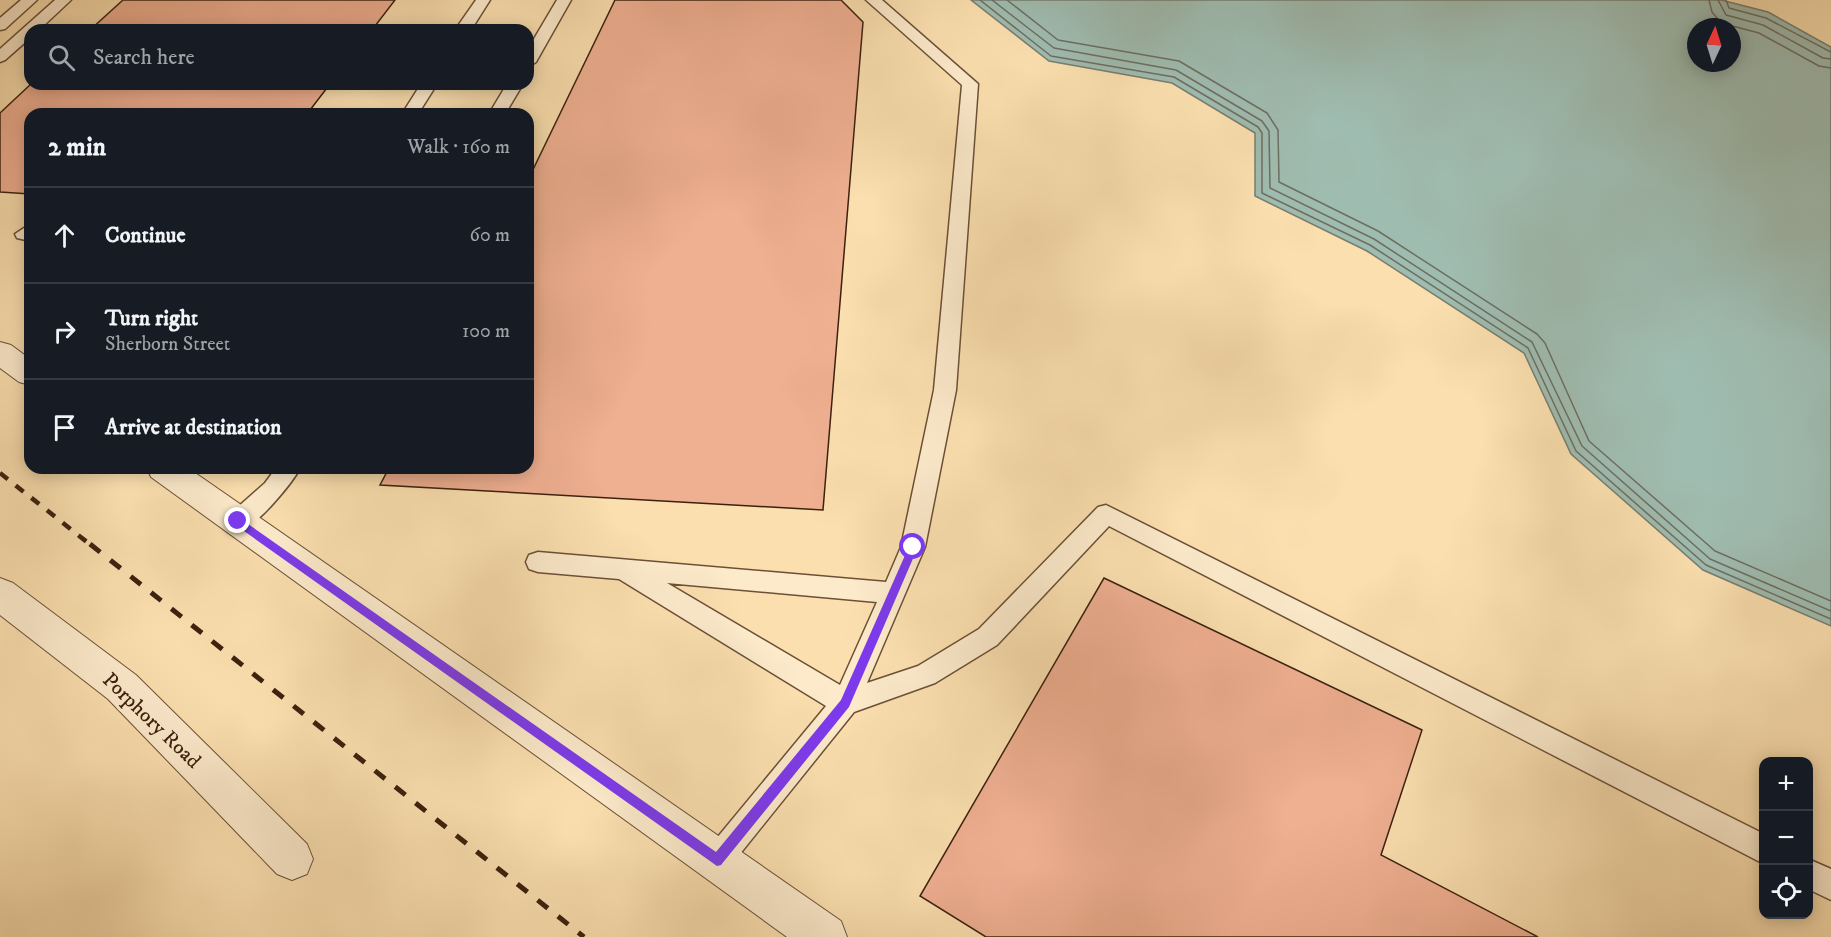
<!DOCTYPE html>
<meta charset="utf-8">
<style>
body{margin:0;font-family:"IM FELL DW Pica",serif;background:#20242c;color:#f1f3f6}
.controls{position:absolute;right:18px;bottom:18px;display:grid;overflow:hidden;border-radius:12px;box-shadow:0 3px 15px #0003}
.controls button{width:54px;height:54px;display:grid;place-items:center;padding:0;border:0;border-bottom:2px solid #363941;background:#171b24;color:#f1f3f6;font:30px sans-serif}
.compass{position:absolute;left:1687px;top:18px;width:54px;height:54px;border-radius:50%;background:#171b24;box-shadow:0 3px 15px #0003;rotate:4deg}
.stop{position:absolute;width:18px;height:18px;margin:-14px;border:4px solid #7c3aed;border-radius:50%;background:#fff}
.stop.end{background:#7c3aed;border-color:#fff;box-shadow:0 2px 6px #0008}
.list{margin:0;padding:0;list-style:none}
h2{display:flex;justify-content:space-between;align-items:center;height:78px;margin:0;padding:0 24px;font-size:26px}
h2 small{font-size:20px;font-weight:400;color:#9ea1a6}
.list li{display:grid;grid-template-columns:39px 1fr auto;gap:18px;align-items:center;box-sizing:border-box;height:96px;padding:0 24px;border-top:2px solid #363941}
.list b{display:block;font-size:22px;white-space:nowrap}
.list p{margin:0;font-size:20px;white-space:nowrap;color:#9ea1a6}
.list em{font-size:20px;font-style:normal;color:#9ea1a6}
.icon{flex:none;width:33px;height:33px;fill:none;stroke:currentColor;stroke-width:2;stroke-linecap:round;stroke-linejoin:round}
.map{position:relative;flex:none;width:1831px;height:937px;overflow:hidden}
.search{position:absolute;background:#171b24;box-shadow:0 3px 15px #0003;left:24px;top:24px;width:510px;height:66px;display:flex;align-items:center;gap:15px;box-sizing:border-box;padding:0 21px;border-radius:18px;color:#9ea1a6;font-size:22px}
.panel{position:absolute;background:#171b24;box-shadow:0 3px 15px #0003;left:24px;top:108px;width:510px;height:366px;border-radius:18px}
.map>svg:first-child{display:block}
.water{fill:#9fbcb0;stroke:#777e70;stroke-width:1.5;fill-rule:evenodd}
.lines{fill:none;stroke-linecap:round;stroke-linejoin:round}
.shore{stroke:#6d6e60;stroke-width:1.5}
.building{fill:#efaf91;stroke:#3b210f;stroke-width:1.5}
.lane-casing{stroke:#6b5037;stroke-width:3}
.street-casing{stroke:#6b5037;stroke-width:2}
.lane{fill:#fceacb;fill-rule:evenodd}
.street{fill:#fceacb;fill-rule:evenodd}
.rail-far1{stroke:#3b210f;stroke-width:4.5;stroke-dasharray:10 10;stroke-linecap:butt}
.rail{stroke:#3b210f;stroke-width:5;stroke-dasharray:13 13;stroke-linecap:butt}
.route{fill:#7c3aed}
.labels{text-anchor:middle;stroke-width:6;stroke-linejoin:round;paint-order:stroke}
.street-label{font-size:21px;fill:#3b210f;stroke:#fceacb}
</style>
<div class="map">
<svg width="1831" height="937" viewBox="0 0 1831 937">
<rect width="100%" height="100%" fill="#fbdfaf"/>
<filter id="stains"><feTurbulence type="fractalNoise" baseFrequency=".00333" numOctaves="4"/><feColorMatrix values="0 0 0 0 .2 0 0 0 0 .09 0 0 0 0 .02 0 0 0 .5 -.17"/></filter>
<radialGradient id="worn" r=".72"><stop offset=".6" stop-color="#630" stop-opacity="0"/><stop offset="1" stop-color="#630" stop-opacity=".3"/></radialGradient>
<path class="water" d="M971,0H1721L1768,12L1831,47V626L1703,570L1571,454L1524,353L1367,251L1255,196V133L1172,83L1049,61ZM1696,27H1732V63H1696Z"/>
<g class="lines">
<path class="shore" d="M980,0L1051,56L1174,77L1258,127L1262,133V193L1370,245L1528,348L1576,451L1706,565L1831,619
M992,0L1054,48L1176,70L1262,121L1269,131L1270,188L1374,239L1532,342L1582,446L1710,559L1831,611
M1007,0L1058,40L1179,61L1267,113L1278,130L1279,182L1378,231L1537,334L1545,343L1589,441L1715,551L1831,601
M1709,0L1712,12L1721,23L1759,33L1819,66L1831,68
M1718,0L1726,15L1763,25L1823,58L1831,59
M1726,0L1729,8L1766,18L1831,52"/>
</g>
<path class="building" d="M123,0H395L372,30H90Z
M615,0H841L863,22L823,510L380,485L389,468H528V180Z
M31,84H330L307,114H30V194L0,192V113Z
M1104,578L1422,730L1381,855L1538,937H986L920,896Z"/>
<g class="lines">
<defs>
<path id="lane" d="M21,0H37L5,29L0,30V18Z
M55,0H71L39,30H30V38L5,60L0,62V49Z
M476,0H490L471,30H455Z
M557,0H571L536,62L528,67V49Z
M866,0H882L978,84L956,390L925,547L867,683L918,666L979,629L1098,507L1106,505L1764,834V864L1109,526L997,645L935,683L854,712L727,870L717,875L707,870L702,860L707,850L826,706L619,579L538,572L529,569L526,562L529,555L538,552L886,582L901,547L934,390L962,85ZM667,583L877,602L840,685Z
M421,84H437L418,114H402Z
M507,84H523L505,114H489Z
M24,228L30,229V241L17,238L15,234Z
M276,468H300C293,482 255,529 239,530C237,530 232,529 230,528L226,521L230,514L265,483Z
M1808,859L1831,869V900L1808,889Z"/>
<path id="street" d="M0,342L11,345L30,359V385L19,382L0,368Z
M147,468H188L841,921L847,937H787L151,477Z
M0,578L13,583L136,675L307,844L313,859L307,874L292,880L277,874L108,699L0,615Z"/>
</defs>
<use href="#lane" class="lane-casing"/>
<use href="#street" class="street-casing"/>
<use href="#lane" class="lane"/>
<use href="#street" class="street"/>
<path class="rail-far1" d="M0,473L92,546"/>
<path class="rail" d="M90,544L584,937"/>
</g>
<path class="route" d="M238,517L716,852L841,700L910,544H917L918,547L849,707L721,865L717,866L234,524V518Z"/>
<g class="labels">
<g class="street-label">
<text transform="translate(152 720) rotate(44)" y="7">Porphory Road</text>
</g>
</g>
<rect width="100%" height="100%" filter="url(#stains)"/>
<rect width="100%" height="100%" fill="url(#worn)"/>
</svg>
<div class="controls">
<button>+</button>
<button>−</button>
<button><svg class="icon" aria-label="locate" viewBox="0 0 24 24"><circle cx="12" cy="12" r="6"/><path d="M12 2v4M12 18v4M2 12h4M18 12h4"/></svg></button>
</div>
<svg class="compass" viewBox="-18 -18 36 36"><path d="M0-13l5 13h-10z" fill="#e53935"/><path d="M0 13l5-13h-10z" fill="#9ea1a6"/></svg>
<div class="stop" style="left:913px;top:547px"></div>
<div class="stop end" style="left:238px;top:521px"></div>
<div class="search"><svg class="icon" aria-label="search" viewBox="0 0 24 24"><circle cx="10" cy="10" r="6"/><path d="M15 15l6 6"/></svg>Search here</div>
<section class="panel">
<h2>2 min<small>Walk · 160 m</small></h2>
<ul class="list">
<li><svg class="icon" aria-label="ahead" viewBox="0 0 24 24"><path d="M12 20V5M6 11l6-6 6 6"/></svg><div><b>Continue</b></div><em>60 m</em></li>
<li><svg class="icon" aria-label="right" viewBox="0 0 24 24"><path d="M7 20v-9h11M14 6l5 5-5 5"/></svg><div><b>Turn right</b><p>Sherborn Street</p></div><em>100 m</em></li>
<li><svg class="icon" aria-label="arrive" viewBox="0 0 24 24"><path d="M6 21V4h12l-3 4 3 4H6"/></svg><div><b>Arrive at destination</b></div></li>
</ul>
</section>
</div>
